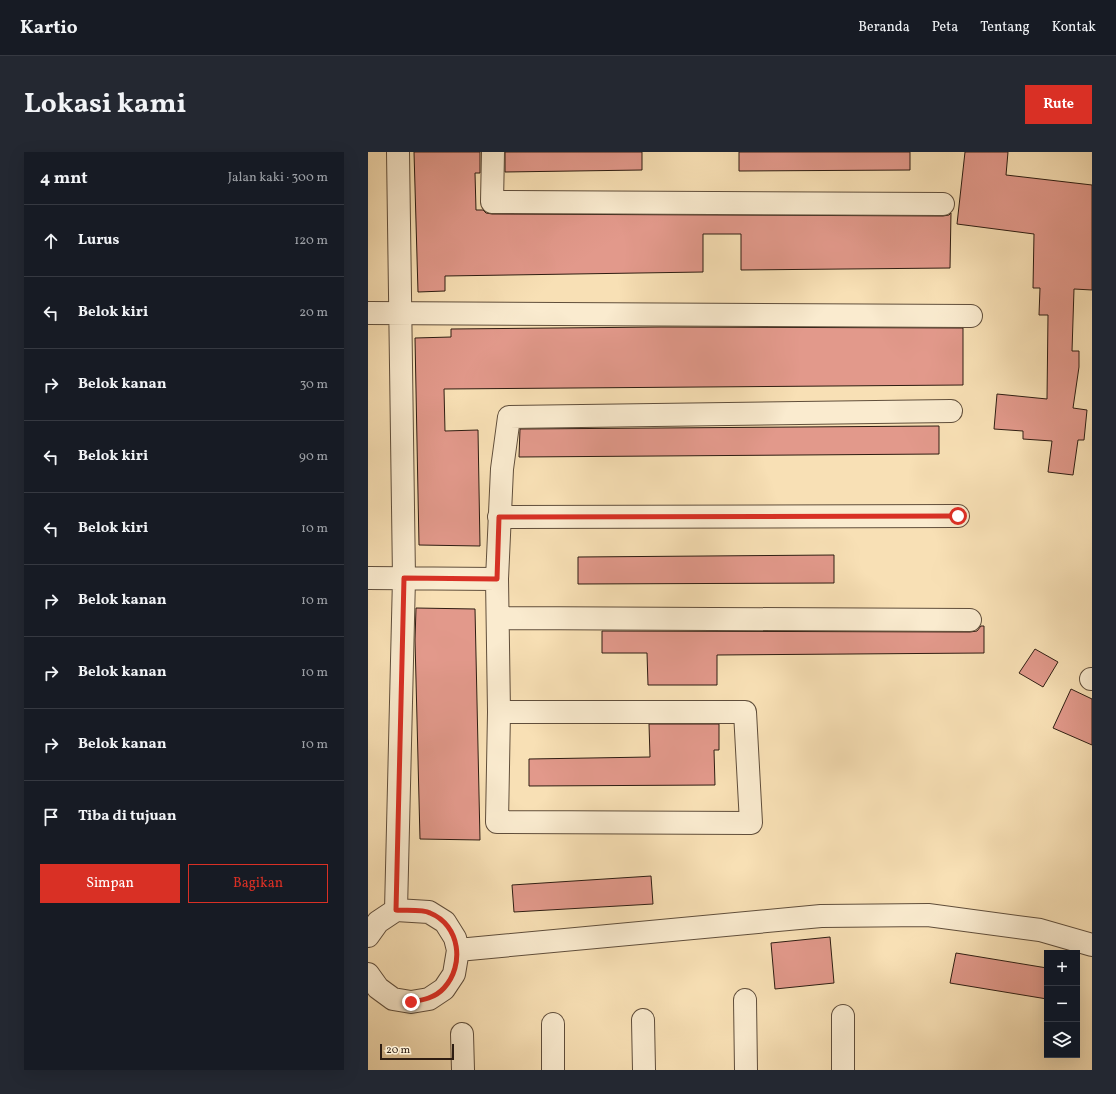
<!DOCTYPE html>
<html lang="id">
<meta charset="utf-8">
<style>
body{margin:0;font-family:Vollkorn,serif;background:#242831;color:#f1f3f6}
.controls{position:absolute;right:12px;bottom:12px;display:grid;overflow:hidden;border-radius:0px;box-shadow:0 4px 16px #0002}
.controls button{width:36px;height:36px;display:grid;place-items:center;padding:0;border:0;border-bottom:1px solid #363941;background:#171b24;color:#f1f3f6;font:20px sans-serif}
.scale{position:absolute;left:12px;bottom:10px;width:74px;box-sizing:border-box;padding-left:4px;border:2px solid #2e1d12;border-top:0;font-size:11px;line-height:14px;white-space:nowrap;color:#2e1d12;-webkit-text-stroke:3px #faebcf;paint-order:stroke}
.stop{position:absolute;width:12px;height:12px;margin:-9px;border:3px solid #d93025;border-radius:50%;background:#fff}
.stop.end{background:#d93025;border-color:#fff;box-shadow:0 1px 4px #0008}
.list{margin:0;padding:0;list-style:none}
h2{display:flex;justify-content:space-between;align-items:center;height:52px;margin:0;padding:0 16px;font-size:17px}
h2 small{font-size:13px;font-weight:400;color:#9ea1a6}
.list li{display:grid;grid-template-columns:26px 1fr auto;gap:12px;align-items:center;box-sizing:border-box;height:72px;padding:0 16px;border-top:1px solid #363941}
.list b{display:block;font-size:15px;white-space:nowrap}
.list em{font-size:13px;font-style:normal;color:#9ea1a6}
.actions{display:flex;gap:8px;padding:12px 16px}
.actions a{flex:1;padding:9px 0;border:1px solid #d93025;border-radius:0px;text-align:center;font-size:14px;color:#d93025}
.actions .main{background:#d93025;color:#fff}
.icon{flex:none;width:22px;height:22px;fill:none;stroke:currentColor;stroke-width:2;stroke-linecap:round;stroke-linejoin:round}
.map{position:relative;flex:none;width:724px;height:918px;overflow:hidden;border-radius:0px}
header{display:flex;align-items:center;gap:24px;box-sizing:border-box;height:56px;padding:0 20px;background:#171b24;border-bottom:1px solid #363941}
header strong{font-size:19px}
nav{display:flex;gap:22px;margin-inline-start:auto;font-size:14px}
.intro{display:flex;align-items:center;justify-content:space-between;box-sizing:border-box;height:96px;padding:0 24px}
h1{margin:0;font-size:28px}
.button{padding:10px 18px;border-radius:0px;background:#d93025;color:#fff;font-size:14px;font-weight:700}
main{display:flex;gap:24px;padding:0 24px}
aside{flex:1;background:#171b24;border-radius:0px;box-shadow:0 4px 16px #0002}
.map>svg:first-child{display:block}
.building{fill:#e2998b;stroke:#2e1d12}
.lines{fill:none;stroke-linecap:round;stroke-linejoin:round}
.minor-casing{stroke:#604e3b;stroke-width:24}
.minor{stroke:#faebcf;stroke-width:22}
.route{stroke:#d93025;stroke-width:5}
</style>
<header>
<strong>Kartio</strong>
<nav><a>Beranda</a><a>Peta</a><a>Tentang</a><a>Kontak</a></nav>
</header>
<div class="intro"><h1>Lokasi kami</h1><a class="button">Rute</a></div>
<main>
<aside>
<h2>4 mnt<small>Jalan kaki · 300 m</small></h2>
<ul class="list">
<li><svg class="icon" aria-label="ahead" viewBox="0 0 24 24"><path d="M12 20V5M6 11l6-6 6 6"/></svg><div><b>Lurus</b></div><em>120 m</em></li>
<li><svg class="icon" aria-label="left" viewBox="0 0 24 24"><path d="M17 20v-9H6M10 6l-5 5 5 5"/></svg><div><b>Belok kiri</b></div><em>20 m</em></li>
<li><svg class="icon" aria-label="right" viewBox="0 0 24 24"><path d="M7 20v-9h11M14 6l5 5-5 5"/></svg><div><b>Belok kanan</b></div><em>30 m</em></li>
<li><svg class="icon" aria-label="left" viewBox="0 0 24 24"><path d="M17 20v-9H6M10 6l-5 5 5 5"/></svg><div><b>Belok kiri</b></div><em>90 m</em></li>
<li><svg class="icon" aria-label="left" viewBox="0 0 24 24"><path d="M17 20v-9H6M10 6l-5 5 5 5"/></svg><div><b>Belok kiri</b></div><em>10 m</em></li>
<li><svg class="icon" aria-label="right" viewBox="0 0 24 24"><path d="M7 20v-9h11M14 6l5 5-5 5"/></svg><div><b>Belok kanan</b></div><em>10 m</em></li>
<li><svg class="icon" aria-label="right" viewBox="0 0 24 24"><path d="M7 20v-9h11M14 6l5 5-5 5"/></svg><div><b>Belok kanan</b></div><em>10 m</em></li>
<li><svg class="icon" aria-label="right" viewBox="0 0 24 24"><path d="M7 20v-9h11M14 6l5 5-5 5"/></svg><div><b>Belok kanan</b></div><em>10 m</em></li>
<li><svg class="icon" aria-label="arrive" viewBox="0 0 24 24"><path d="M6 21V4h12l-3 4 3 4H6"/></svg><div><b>Tiba di tujuan</b></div></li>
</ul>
<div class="actions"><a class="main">Simpan</a><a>Bagikan</a></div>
</aside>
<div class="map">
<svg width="724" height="918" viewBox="0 0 724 918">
<rect width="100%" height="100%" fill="#f8e0b5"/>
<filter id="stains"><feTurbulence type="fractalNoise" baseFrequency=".005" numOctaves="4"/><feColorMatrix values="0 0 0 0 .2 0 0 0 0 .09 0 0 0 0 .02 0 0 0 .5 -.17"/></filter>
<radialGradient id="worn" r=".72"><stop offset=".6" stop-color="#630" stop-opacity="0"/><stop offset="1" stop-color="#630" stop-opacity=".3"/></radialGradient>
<path class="building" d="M46,0H112V21H107L108,58H115L118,61L124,62L575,64L581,63L583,61L582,116L373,118V82H335V120L77,124V139L50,140Z
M137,0H274V18L137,20Z
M371,0H542V18L371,19Z
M597,0H640L638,23L724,33V138L706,137L704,199H711V215L705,256L719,258L716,288H710L705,323L680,320L684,289L655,287V279L626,277L629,242L679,247L680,163H671L672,136H665L666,82L589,72Z
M293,175L595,176V233L76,237L77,279L110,278L112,394L51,393L47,186L83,185V177Z
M571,274V302L151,305L152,277Z
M466,403V431L210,432V405Z
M48,456L107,457L112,688L52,687L47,488Z
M613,474H616V501L349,503V533H280L279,501H234V479L602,480L609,479Z
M667,497L690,510L675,535L651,521Z
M703,537L724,547V593L685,576Z
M281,572H351V598H346L347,633L161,634V607L282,605Z
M283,724L285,752L146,760L144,733Z
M462,785L466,831L407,837L403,791Z
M588,801L679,816V847L582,831Z"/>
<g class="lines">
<defs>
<path id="minor" d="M125,0L124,50L575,52
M0,161L603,164
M131,365L590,364
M0,426L129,427
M130,466L602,468
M723,527H724
M131,560H377L383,671L129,670L131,560L129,427L134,317L141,265L583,259
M28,758L36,426L30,0
M0,784L10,770L28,758L61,760L77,770L87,786L90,798L86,822L76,837L61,847L43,850L25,847L10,836L0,822
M90,798L453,764L560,763L672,778L724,793
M377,848L378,918
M475,864V918
M275,868L276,918
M185,872V918
M94,882L95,918"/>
</defs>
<use href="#minor" class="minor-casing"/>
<use href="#minor" class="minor"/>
</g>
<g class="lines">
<path class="route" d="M43,850C55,848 67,846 76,836C97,813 92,773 62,761C55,757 37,759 28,758L36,426L129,427L131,365L590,364"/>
</g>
<rect width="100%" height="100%" filter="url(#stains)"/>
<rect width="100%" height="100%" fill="url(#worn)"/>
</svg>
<div class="controls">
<button>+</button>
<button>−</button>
<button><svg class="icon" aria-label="layers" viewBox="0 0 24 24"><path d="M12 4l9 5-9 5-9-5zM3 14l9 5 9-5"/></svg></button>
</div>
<div class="scale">20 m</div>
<div class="stop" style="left:590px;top:364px"></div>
<div class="stop end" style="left:43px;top:850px"></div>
</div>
</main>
